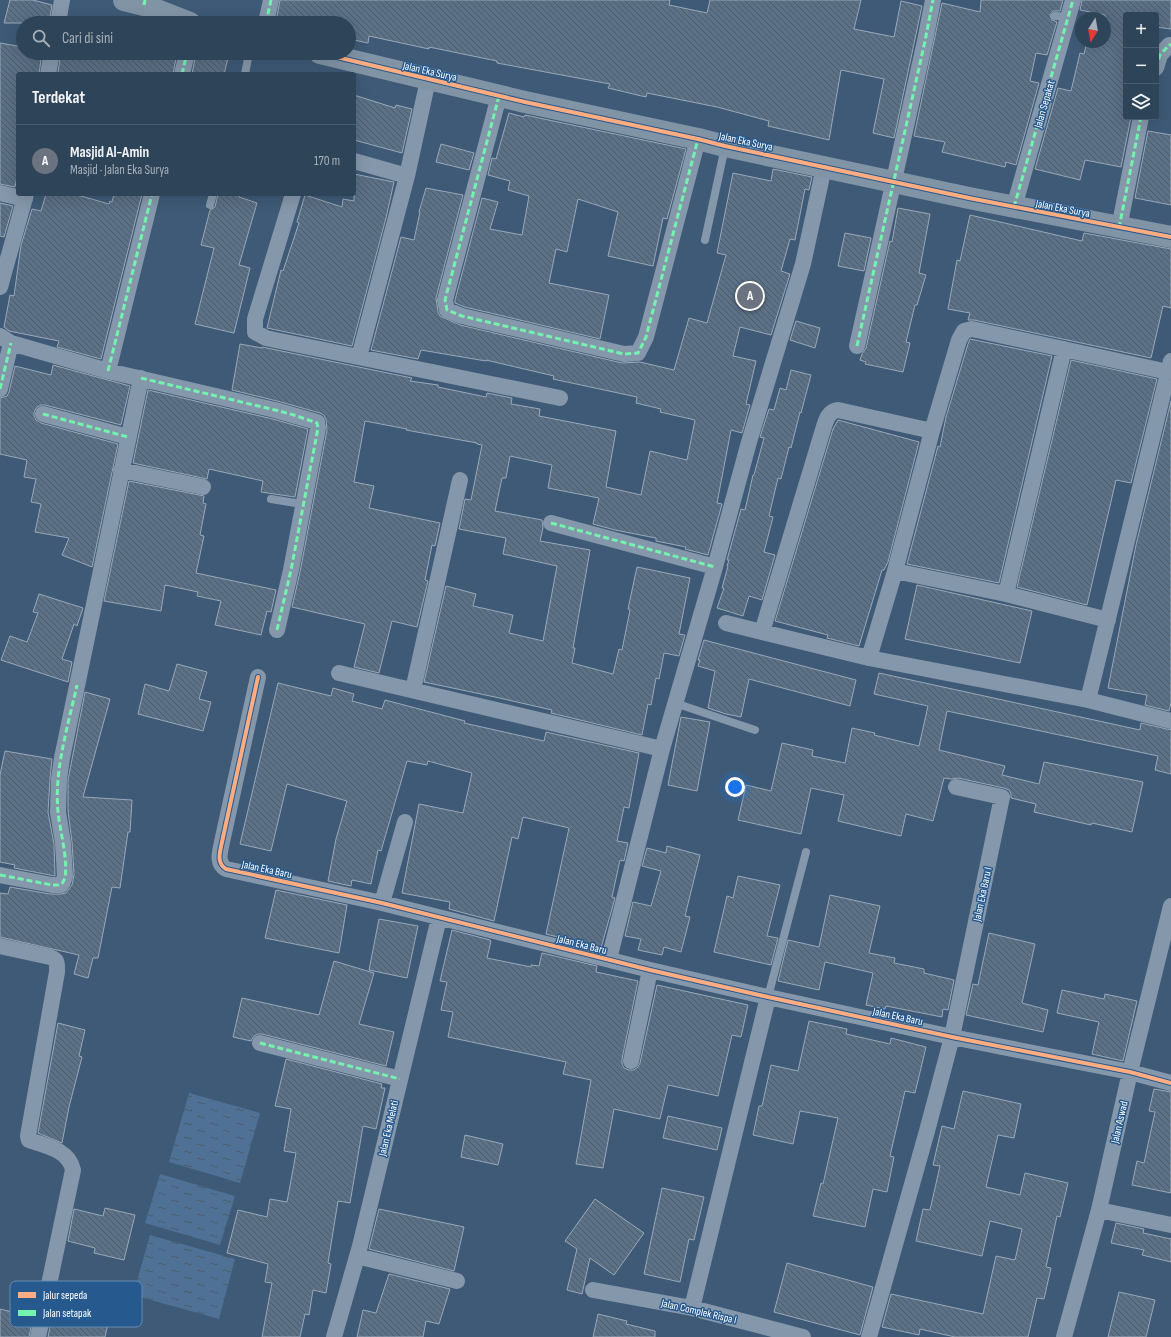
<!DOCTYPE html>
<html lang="id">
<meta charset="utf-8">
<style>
body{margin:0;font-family:"Sofia Sans Condensed",sans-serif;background:#364b5e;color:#f1f3f6}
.controls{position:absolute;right:12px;top:12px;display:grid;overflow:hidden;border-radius:4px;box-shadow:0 4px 16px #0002}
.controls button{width:36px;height:36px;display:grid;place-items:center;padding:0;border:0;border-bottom:1px solid #495c6e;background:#2e4458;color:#f1f3f6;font:20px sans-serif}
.compass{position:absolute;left:1075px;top:12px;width:36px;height:36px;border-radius:50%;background:#2e4458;box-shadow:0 4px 16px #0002;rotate:191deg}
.you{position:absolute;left:735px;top:787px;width:14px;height:14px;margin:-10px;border:3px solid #fff;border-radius:50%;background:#1a73e8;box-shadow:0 0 0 6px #1a73e833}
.badge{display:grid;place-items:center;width:26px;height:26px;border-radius:50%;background:#bbc5cf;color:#fff;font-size:13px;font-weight:700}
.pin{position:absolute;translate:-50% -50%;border:2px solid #fff;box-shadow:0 1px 4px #0006}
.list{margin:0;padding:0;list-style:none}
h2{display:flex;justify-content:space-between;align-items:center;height:52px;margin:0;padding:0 16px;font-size:17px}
h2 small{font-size:13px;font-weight:400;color:#a7b0ba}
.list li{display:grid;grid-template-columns:26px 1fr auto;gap:12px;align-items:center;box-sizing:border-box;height:72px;padding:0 16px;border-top:1px solid #495c6e}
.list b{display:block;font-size:15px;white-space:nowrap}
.list p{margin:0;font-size:13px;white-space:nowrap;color:#a7b0ba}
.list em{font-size:13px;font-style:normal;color:#a7b0ba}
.icon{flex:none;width:22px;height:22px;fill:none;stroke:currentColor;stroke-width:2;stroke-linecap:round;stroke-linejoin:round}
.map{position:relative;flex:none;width:1171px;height:1337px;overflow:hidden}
.search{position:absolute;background:#2e4458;box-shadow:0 4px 16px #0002;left:16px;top:16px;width:340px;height:44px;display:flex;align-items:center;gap:10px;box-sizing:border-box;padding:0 14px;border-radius:22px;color:#a7b0ba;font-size:15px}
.panel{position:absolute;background:#2e4458;box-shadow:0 4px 16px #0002;left:16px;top:72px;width:340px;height:124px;border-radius:4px}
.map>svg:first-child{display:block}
.water{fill:url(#water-ripples)}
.building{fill:url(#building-back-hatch);stroke:#99a9b8}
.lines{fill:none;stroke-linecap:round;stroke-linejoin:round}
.lane{stroke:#8597aa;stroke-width:8}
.street{stroke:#8597aa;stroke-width:16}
.secondary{stroke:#8194a6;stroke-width:22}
.quiet{stroke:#73f3ae;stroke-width:3;stroke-dasharray:6 3;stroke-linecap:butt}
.cycleway-casing{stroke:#26598e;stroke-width:6}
.cycleway{stroke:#ffac80;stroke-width:4}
.labels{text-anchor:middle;stroke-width:3;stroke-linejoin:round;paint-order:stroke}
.street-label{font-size:11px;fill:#fff;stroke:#26598e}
.key{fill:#26598e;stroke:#678bb0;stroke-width:1}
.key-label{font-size:11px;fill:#fff}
</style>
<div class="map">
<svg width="1171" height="1337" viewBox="0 0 1171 1337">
<defs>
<pattern id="water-ripples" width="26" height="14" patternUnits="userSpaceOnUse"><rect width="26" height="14" fill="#4e7195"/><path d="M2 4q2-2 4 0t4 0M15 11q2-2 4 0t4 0" fill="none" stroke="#4d5b69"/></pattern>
<pattern id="building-back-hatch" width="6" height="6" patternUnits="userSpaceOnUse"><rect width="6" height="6" fill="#5b7188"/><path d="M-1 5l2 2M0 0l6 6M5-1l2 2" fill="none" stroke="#525b64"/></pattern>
</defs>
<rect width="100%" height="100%" fill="#3e5a76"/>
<path class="water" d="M189,1093L260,1113L240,1183L169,1162Z
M160,1174L235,1196L220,1245L145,1223Z
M150,1235L235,1259L219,1319L133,1295Z"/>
<path class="building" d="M10,0H33L52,5L49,23H4Z
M280,0H670L669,5L707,13L710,0H861L854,29L894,37L901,1L922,6L894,138L873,133L884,79L841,70L829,140L768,126L769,121L717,107L647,93L646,97L608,88L610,84L497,63V61L429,47V49L369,36L368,43L349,39V23L276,22Z
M981,0H1063L1060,11H1053L1050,15L1052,20L1057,22L1047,55L1036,53L1030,81L1039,83L1016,165L1006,162L1005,167L942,152L945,142L914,136L942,3L980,12Z
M1082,0H1171V29L1156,27V15H1126V117H1131L1121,167L1085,160L1080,180L1035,169L1058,88L1071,91L1080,53L1084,54L1087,42H1105V15L1080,10Z
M0,43L23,47V53H42L39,74H18V172L15,187L0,184Z
M61,53H177L173,74H67L58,72Z
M196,53H205L228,58L224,74H192Z
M354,95L395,108L396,105L412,109L402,153L354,140Z
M509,113L524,117L525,115L686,149L667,219L663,218L653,266L608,256L618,212L578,199L567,252L556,249L549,283L609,295L600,339L465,307L455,303V300L482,198L498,202L490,229L522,235L529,196L508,190L510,181L488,175L492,158L496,159Z
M1148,131L1171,135V205L1135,198Z
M441,144L474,153L469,170L436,162Z
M773,169L812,177L809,190L805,189L795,240L790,239L781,271L790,274L771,335L740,327L733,356L756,361L746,404L750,405L742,433L731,430L717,503L722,504L708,555L685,549L686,547L656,541V538L615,530L593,524L599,498L548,488L552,465L510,456L506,478H502L495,511L542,520L543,528L540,541L590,550L573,648H575L572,663L613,674L619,649L622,650L630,610L628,609L637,567L690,578L679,634L685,635L679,656L664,653L659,679L656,678L651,705L648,704L642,735L551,713L552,710L495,697L424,682L446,586L476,594L473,606L513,615L509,633L543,641L557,566L503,554L506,538L459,529L465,499L471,500L482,445L477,444V443L406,430L407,429L365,421L354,482L374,486L369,508L440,523L435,546L432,545L425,580L428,581L417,627L392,621L379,673L354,667L365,624L292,607L300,572L327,430L326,420L324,415L320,413L277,401L232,390L240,344L262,348V347L412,378L410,381L438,385V387L486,397L487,393L512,398L511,404L540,409L539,416L616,431L606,487L641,495L650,451L687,460L695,420L660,412L661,409L636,403L637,397L553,379L554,376L486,360V361L421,350L418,359L371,350L401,237L414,240L420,212H419L426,188L463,195L436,298L438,312L440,316L460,325L622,363L640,362L674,370L689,318L707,323L726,255L717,253L733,173L771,181Z
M354,174L394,182L386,218L352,346L267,328L281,270L283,271L299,223L297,222L305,195L342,207L343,199L354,201Z
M46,194H74L109,204L110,201L112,202L114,194H142L101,359L57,347L59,341L9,331L4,327L10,295L14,296L21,245L32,209L41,211Z
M218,194H240L239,197L257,203L239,265L250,268L234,333L195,324L214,248L201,245L210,210L215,207Z
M0,203L13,206L4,237L0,236Z
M898,208L930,214L919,273L926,275L917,305H915L906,342L910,343L903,372L865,364L866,362L860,360L862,354L866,348L890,241L892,242Z
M970,215L1082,241L1084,233L1171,249V308L1163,306L1151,358L974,320H968L970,313L948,309L957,260L960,261Z
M845,233L871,238L864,271L838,266Z
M796,321L820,328L815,348L790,340Z
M970,339L1052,356L999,583L907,564L938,446L940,447L946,417L968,344Z
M1071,360L1157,379L1131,483L1116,480L1087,605L1017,587Z
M53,365L130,386L121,425L45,405H41L37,407L34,412V416L36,420L41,423L118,444L92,567L62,555L69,538L35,532L41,504L31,502L36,479L24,477L27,460L0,454V398L7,396L9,392L15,366L51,375Z
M791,370L811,375L801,413L800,412L791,448L789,447L781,479L778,478L769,516L773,517L764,552L775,555L762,600L749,596L743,616L717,608L724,588H722L728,566H727L729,560H727L741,509L745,510L753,475H754L764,438L760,437L769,409L774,410L780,388L786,390Z
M148,390L273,419L308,429L295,497L261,492L263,481L209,469L207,479L133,463Z
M1171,401V703L1169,711L1145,705L1147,695L1108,688L1136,545Z
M838,420L919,442L888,562L884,570H882L859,646L827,638L828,635L775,621L833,429Z
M129,481L204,496L203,503L206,504L200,535L204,536L196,573L276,590L271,612L267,611L261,635L215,625L221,601L197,596L198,592L165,585L161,611L104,601Z
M917,585L1032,611L1020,663L905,639Z
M39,594L83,608L77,626L74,624L62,659L72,662L68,682L1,660L10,636L27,642L38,613L33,612Z
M704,640L856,680L850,706L749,679L741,717L726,714L708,708L715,671L698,666L700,660H698Z
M177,664L207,672L199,699L211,702L203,731L138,714L145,684L169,691Z
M879,673L1140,730L1141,723L1171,730V774L1155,770L1158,756L947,711L939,750L1005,766L1002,775L1039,784L1044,762L1143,782L1132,832L1092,823L1091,825L1034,812L1036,804L1011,798V794L1009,790L1004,788L958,778L951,779L944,778L933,821L906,814L901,836L838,821L844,795L811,788L801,834L738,820L746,785L771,791L782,743L813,750L812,756L845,763L852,728L875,733L874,735L919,746L928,706L874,694Z
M278,683L331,696L333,688L354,694L352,701L382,709L385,700L465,721L464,723L544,741L546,732L639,753L629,808L624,807L617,841L628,843L624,861L620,860L612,897L615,898L601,948L546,934L569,828L523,817L518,839L512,837L494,921L449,909L450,902L402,893L419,804L463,813L472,773L428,761L427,765L407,761L381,851L378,850L371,884L352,880L351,886L328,881L336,839L347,801L287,784L271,851L240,844Z
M85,692L110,699L83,797L132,800L130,832H128L120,888L112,887L98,958H93L88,978L74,974L79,955L0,937V893L8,894L10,887L50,894H61L66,893L72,885L74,875L72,842L68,811V780Z
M681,717L710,722L697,791L668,785Z
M5,751L52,759L50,779L48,812L54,844L55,876L14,868L15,865L0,862V775Z
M667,846L700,855L685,916L690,917L681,952L664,947L662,955L638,950L641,939L625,936L633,902L651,906L661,871L642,866L647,848L666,853Z
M738,876L780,885L767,936L778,938L771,965L714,952L727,896L733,898Z
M276,890L347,905L339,953L265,938Z
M830,895L880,906L869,953L895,958L894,963L924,969V973L954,980L948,1010L943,1009L942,1017L886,1006L885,1009L866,1005L873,973L825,962L819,990L778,981L788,940L819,947Z
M379,919L418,926L407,978L369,970Z
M452,930L490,940L491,941L487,958L531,967V965L539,966L542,953L597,966L596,972L638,981L622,1059V1064L624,1068L629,1070H634L638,1067L640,1063L657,985L748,1005L741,1037L732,1035L718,1096L668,1085L660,1119L614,1109L603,1168L576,1164L591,1080L563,1074L566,1062L448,1037L453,1012L441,1010L447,982L440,981Z
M989,933L1035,944L1022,1003L1048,1010L1043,1032L966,1015L973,984L978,985Z
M334,961L374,973L359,1024L394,1032L386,1066L262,1034H258L254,1036L251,1041L233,1037L242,998L319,1015Z
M1062,990L1104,999L1105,994L1137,1001L1123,1061L1092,1054L1099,1022L1057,1013Z
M809,1021L847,1029L846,1034L890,1044L891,1038L926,1047L915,1093L905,1091L890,1156L894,1157L887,1192L873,1189L865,1227L813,1216L821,1183L823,1184L838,1118L800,1111L793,1144L753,1135L759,1106H762L771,1065L798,1071Z
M58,1023L85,1030L79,1056L82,1057L69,1107L62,1143L38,1133Z
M286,1059L382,1084L381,1088H385L376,1129L363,1126L350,1203L338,1201L328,1263L331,1264L326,1293L313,1290L309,1315L305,1314L300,1337H262L272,1283L265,1282L268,1264L227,1253L238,1210L267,1217L270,1199L287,1202L296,1153L284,1151L291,1109L275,1106Z
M1154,1089L1171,1092V1193L1132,1185L1137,1161L1144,1163L1155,1112L1149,1111Z
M963,1091L1021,1104L1014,1138L998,1135L986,1187L1020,1195L1025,1173L1068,1183L1060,1217L1057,1216L1046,1267L1051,1268L1044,1299L1037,1298L1028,1337H955L920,1329L919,1335L882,1327L891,1294L983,1314L996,1256L1015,1260L1022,1229L990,1221L982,1256L916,1241L923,1209L930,1210L940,1166L933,1165L942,1126L954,1129Z
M668,1116L722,1128L717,1150L663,1138Z
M465,1135L503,1144L498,1165L461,1157Z
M662,1188L704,1197L694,1240L689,1239L680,1282L644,1274Z
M595,1199L644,1233L614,1275L590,1258L582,1294L567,1290L577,1249L565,1241Z
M105,1208L135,1215L124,1260L94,1253L95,1248L68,1241L74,1209L103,1216Z
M379,1209L464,1227L454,1271L369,1249Z
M1116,1223L1144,1229L1143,1233L1171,1239V1262L1142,1255L1144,1250L1111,1243Z
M787,1263L873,1287L860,1335L774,1312Z
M389,1274L450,1289L439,1324L426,1321L423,1337H357L363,1310L376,1313Z
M58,1286L101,1293L97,1317L109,1319L105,1337H48Z
M1119,1292L1155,1300L1146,1337H1108Z
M0,1309L33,1317L29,1337H0Z
M598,1314L627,1321L626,1324L655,1331V1337H593Z"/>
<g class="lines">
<path class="lane" d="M1055,16L1069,17
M245,74L249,53
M210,205L213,194
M705,240L725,147
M271,499L302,504
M675,703L755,730
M768,997L806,852"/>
<path class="street" d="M58,23L62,0
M266,23L271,0
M1156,68L1160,55L1169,45H1171
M48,74L52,53
M182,74L187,53
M499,96L445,300L447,310L462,316L624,354L638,353L646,337L698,139
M354,161L407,176
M0,193L25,199
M293,194L255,319V332L266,338L275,340L560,398
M1014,207L1073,0
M1119,228L1141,117
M0,287L26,194
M0,336L11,343L108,371L275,410L317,422L318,428L291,570L277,630
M857,346L925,41L933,0
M359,357L407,176L428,80
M108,371L152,194
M0,389L11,343
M43,414L128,437
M932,431L838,410C827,411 825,424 822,433L762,632L869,658L1088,700L1171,721
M121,470L203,487
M551,523L715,567
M1006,594L1064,349
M1108,620L1006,594L895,571L932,431L959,340L964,331L972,329L1168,372
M726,623L762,632
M869,658L895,571
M339,673L662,749
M258,677L222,842C220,852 216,863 226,869L382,903L650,970L768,997L952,1037L1130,1072L1171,1083
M413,690L460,480
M1088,700L1171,361
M0,875L52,885H61L63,882L65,876L63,843L58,812L59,779L62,758L141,378
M382,903L405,822
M0,946L50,957C58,960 57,963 57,972L28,1136L29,1140C46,1146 69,1150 73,1170L38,1337
M609,959L662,749L715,567L749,442L803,264L824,167
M260,1043L400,1079
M631,1061L650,970
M1099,1210L1171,1225
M357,1256L457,1281
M593,1290L692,1308L803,1337
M692,1308L768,997
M334,1337L360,1246L439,918
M869,1337L927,1131L952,1037L1002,797L956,787
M1064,1337L1099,1210L1130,1072L1171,906"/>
<path class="secondary" d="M124,0L144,5L190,23
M320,53L525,102L698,139L725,146L969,198L1171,237"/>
<path class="quiet" d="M144,5L145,0
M266,23L271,0
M1156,68L1160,55L1169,45H1171
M182,74L187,53
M499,96L445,300L447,310L462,316L624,354L638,353L646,337L698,139
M1014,207L1073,0
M1119,228L1141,117
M857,346L925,41L933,0
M108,371L152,194
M141,378L275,410L294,415L317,423L318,428L291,570L277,630
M0,389L11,343
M43,414L128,437
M551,523L715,567
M0,875L52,885C56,885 61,886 63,882C71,870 59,827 58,812C54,770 68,726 77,685
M260,1043L400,1079"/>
<defs>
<path id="cycleway" d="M320,53L525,102L698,139L725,146L969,198L1171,237
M258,677L222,842C220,852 216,863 226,869L382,903L650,970L768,997L952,1037L1130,1072L1171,1083"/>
</defs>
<use href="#cycleway" class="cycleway-casing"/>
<use href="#cycleway" class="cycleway"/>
</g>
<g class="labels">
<g class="street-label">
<text transform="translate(430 71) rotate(13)" y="4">Jalan Eka Surya</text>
<text transform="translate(1044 104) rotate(-74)" y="4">Jalan Sepakat</text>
<text transform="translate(746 141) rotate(12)" y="4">Jalan Eka Surya</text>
<text transform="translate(1063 208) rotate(11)" y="4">Jalan Eka Surya</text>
<text transform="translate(267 869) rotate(12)" y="4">Jalan Eka Baru</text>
<text transform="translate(982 894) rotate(-78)" y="4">Jalan Eka Baru I</text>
<text transform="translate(582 944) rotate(14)" y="4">Jalan Eka Baru</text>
<text transform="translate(898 1016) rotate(12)" y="4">Jalan Eka Baru</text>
<text transform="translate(1119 1122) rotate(-77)" y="4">Jalan Aswad</text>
<text transform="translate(388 1128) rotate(-77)" y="4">Jalan Eka Melati</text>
<text transform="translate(699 1311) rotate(13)" y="4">Jalan Complek Rispa I</text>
</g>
</g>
<rect x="10" y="1281" width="132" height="46" rx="6" class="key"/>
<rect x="18" y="1292" width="18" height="6" fill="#ffac80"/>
<rect x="18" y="1310" width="18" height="6" fill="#73f3ae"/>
<g class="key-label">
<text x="43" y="1299">Jalur sepeda</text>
<text x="43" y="1317">Jalan setapak</text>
</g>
</svg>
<div class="controls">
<button>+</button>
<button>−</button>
<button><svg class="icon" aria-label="layers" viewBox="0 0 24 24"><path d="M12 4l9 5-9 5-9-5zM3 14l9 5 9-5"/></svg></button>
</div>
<svg class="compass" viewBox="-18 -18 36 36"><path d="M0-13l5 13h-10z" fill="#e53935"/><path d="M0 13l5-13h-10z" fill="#a7b0ba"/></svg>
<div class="you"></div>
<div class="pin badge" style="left:750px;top:296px;background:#6b7280">A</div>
<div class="search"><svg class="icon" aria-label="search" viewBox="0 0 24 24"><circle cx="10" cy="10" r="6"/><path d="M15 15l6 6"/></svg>Cari di sini</div>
<section class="panel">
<h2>Terdekat<small></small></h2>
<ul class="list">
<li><span class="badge" style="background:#6b7280">A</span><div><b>Masjid Al-Amin</b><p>Masjid · Jalan Eka Surya</p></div><em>170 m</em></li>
</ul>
</section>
</div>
